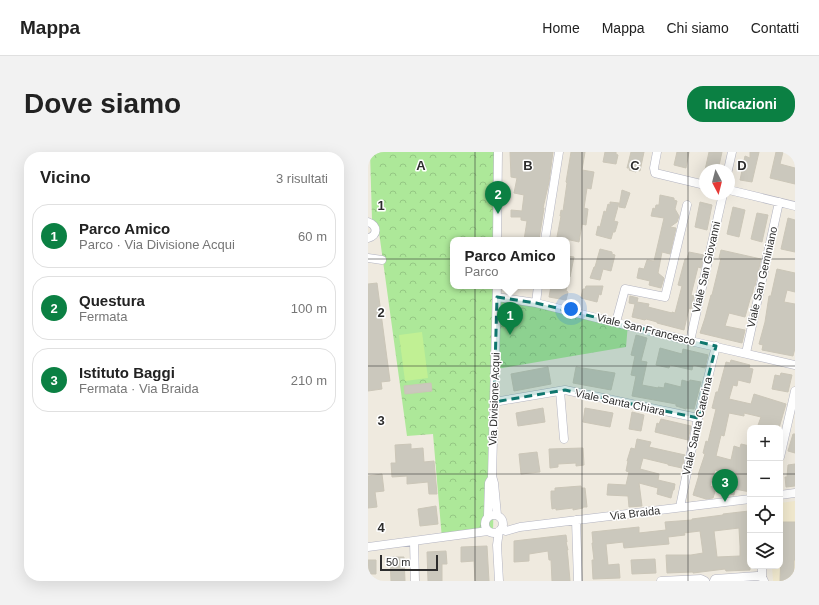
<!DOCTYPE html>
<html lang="it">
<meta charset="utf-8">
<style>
body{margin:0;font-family:Helvetica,sans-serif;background:#f2f2f2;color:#222}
.controls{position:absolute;right:12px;bottom:12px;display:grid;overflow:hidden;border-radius:8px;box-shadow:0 4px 16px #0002}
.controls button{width:36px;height:36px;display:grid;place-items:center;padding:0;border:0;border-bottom:1px solid #e0e0e0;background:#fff;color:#222;font:20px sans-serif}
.compass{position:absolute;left:331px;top:12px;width:36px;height:36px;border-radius:50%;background:#fff;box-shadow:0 4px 16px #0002;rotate:173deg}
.scale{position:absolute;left:12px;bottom:10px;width:58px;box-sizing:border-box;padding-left:4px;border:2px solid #2d2d2d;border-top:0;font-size:11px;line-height:14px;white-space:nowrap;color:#2d2d2d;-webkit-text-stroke:3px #fff;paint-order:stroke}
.you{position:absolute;left:203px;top:157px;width:14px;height:14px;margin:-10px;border:3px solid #fff;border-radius:50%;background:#1a73e8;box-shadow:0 0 0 6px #1a73e833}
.badge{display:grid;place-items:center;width:26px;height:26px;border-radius:50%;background:#0b8043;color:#fff;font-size:13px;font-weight:700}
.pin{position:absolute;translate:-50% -33px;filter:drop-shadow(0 1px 2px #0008)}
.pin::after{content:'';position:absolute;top:21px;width:14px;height:12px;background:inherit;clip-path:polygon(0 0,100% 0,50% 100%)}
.popup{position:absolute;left:82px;top:85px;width:120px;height:52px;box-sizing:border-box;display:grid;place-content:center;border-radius:8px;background:#fff;filter:drop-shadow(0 1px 3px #0005);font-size:13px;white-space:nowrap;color:#767676}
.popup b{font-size:15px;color:#222}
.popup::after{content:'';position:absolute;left:50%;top:100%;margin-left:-8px;border:8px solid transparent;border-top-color:#fff}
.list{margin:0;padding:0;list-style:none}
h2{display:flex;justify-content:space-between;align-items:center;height:52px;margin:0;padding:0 16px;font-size:17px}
h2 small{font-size:13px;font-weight:400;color:#767676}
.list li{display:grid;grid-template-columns:26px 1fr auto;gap:12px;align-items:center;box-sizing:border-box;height:64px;margin:0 8px 8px;padding:0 8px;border:1px solid #e0e0e0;border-radius:16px}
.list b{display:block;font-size:15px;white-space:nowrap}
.list p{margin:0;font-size:13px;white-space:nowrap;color:#767676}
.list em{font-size:13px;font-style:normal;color:#767676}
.icon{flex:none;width:22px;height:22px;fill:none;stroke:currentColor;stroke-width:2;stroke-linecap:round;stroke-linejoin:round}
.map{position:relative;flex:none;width:427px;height:429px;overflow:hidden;border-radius:16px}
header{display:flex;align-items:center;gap:24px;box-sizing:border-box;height:56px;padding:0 20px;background:#fff;border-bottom:1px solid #e0e0e0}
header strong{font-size:19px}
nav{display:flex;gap:22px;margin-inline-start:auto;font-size:14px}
.intro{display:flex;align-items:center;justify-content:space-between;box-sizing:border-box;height:96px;padding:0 24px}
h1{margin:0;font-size:28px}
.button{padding:10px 18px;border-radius:16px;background:#0b8043;color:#fff;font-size:14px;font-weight:700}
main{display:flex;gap:24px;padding:0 24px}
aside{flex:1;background:#fff;border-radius:16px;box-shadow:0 4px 16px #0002}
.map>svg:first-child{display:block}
.education{fill:#f1e9ce}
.park{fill:url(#park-crowns)}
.pitch{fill:#c1f094}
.building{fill:#cbc8bd;stroke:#cbc6b8;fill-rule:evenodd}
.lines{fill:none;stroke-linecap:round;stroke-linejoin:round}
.minor-casing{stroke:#b3b4c1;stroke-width:9}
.minor{stroke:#fff;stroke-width:8}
.marked{fill:#0f766e;fill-opacity:0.2;stroke:#0f766e;stroke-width:3;stroke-dasharray:8 5;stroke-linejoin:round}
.grid{fill:none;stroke:#2d2d2d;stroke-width:1;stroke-opacity:0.55}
.labels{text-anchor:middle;stroke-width:3;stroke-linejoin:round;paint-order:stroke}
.street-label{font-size:11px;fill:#2d2d2d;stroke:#fff}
.grid-label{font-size:13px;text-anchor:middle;font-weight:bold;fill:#2d2d2d;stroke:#fff;stroke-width:3;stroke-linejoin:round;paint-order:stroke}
</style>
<header>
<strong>Mappa</strong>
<nav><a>Home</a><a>Mappa</a><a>Chi siamo</a><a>Contatti</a></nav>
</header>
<div class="intro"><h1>Dove siamo</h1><a class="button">Indicazioni</a></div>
<main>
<aside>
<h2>Vicino<small>3 risultati</small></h2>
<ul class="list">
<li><span class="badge">1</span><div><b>Parco Amico</b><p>Parco · Via Divisione Acqui</p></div><em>60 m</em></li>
<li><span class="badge">2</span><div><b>Questura</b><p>Fermata</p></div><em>100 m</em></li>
<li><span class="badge">3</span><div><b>Istituto Baggi</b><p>Fermata · Via Braida</p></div><em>210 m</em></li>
</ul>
</aside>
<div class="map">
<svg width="427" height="429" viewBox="0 0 427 429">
<defs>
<pattern id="park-crowns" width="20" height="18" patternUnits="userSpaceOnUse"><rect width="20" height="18" fill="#ade899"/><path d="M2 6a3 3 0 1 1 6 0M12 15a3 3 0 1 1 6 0" fill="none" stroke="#95c784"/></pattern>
</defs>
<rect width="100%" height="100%" fill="#efeadf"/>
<path class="education" d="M427,349V429H405L404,414H412V351Z"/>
<path class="park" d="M2,0H132L131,88H85V134H131V143L260,172L258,195L128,217L125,382L74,387L65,282L39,284L11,80L4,68Z"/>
<path class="pitch" d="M54,180L60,226L37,229L31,183Z"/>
<path class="building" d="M142,0H185L181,30L175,56H176L171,88H156L159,69L153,68V65H143V58L154,59L156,43L146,41L149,26L143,25Z
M203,0H217L214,18L226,20L223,37L219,36L216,56L220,57L218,73L214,72L211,90L189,85L193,64H192L193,58L195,59L199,31L198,30Z
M237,0H248V2L250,3L248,12L235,10Z
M263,0H276L272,19L269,18L268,20L261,18L262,16H259Z
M309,0H321L318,16L306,13Z
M341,0H354L350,18H337Z
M382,0H391L384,30L372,28L377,4L382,6Z
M408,0H415L412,12L427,16V32L402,26Z
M254,38L262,41L257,56L251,55Z
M292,43L306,46V48L309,49L307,57L311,64L309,70L302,75L308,76L302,102L294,100L290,121L296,126L293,136L281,133L282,129L269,126L271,116L276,117L279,108L286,109L296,66L283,64L285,56L287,57L288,53H291Z
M242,50L251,51L246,69L250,70L247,80H245L243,87L228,83L230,74L232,75L236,59L238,60L240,52L242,53Z
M332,50L344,53L339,78L327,75Z
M365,55L377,58L371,85L359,82Z
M389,61L400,63L394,90L383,87Z
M420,66L427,68V100L413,97Z
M232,97L244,100V102L247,103L243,119L235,117L232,128L222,126L226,115H227Z
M353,98L393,107L387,134H386L384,144H383L377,165L361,161L357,174L377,178L374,191L332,181L337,166L343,143H344L353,106H351Z
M321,100L336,103L333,116L330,115L323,143L326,144L323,157L321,156L316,178L289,171V170L278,167L277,168L264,165L267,152L261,151L262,144L270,146L269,150L281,152L280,155L304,161V160L307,161L314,134L310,133L317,107H319Z
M199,104L206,105L202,125H199Z
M409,117L427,121V140L419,138L416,150L427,152V196L425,204L394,198L395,193L391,192L397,170L401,144H403Z
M9,131L22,229L13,230L14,237L0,239V132Z
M183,134H199L198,139L200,140L198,148L181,145Z
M218,134H235L233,143L231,142L229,150L213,146L215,137H217Z
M268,183L279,186L273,209L279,210L274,233L290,236V235L296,236L297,231L313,235L314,228L321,230L322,228L333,230L326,257L318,256V257L308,254V252L264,244L268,224L263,223L267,204L263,203Z
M292,196L314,202L315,197L340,203L337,216L325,213L324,218L302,213L301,216L288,213Z
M363,208L382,213L381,216L385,217L382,231L370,228L369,234L365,233L361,247L383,252L386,242L418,252L411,276H389L393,265L376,261V264L361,261L356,284L353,283L348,304L363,308L366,294L372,296L373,292L382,294V340L367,337L366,343L355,341L359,321L347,318L342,334L348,336L345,346L338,347L325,343L331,323H330L337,302L335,301L338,289L340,290L348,257L344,256L348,240H350L358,210L362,211Z
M180,215L183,232L146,239L143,222Z
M208,215L247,221L243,238L205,231Z
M413,221L424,223L420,240L404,237L407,223L412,224Z
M63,231L64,239L37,242L36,234Z
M175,256L177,270L150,274L148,261Z
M217,256L245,261L242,275L215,270Z
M264,260L276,263L273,279L261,277Z
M293,267L323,274L320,288L287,280L289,271L291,272Z
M425,282H427V301L420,299Z
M269,287L283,290L281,295L317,303L314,316L300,313V312L275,306L272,317L291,322L290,328L307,332L306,338H305L303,346L289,342L290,336L271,331L274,354L261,355L260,344L239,343L240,332L258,333L261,320L258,319L260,309H259L263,296L267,297Z
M43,292V297L55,296L56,310L66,309L69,342H61L60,330L39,332V324L24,325L23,311H28L27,293Z
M215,296L216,313L208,314V311L190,312V315L182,316L181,297Z
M169,300L172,320L153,322L151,302Z
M427,312V334L418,335L417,325H419L420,313Z
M14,322L16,339L7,340L9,355L0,356V324Z
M213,334V336H217L219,355H215V356L205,358V356L188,358V356L184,357L183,346V339H187V336Z
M68,354L70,372L52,374L50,357Z
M381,359L382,370V418L358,419L357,417L325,421V420L299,421L298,403H323L335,401L332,379L316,381L317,383L300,385L301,392L256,396L255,390L238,392L240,413L251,412L252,426L225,427L224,408H226L224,391H225L224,380L271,375V381L298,378L297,370L324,368V367L355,363V362ZM371,376L372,394V404L349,405L346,379Z
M414,370H427V408H426V429H412Z
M198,383L199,390H198L200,398H199L200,406L202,429H184L183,408H181L180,399L161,402V409L146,410V389Z
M119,394L121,429H107L106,409L93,410V395Z
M78,399L79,412H74V429H60L59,400Z
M22,405H36L37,429H23Z
M287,407L288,421L264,422L263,408Z
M0,408H8V422H0Z"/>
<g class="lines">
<defs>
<path id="minor" d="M289,0L286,16L287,21L337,33
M360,18L364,0
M361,38L427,54
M0,70C10,73 10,84 0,86
M129,88L130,0
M177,88L191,0
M0,106L14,108
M129,145L168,151L322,189L427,213
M168,151L170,134
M248,170L257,137L297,145L319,53
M322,189L355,42
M378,201L411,50
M192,239L196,287
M126,250L197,238L330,266
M412,305L427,239
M412,343L427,341
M312,355L330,266L348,194
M117 372a9 9 0 1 1 18 0a9 9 0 1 1-18 0Z
M129,363L126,331L124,324L129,134
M120,364L121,331L122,329
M208,368L210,429
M133,377L138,379L152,375L382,347
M46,389L47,429
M0,395L120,379
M394,414V425
M131,429L129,393L131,379
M293,429L333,427L337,429
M346,429L347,427L389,424L394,425L396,429"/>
</defs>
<use href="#minor" class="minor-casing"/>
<use href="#minor" class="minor"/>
</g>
<path class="marked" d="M129,145L168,151L348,194L330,266L197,238L126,250Z"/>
<path class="grid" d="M107,0V429M214,0V429M320,0V429M0,107H427M0,214H427M0,322H382M412,322H427"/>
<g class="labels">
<g class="street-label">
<text transform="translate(338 115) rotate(-77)" y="4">Viale San Giovanni</text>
<text transform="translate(394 125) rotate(-77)" y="4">Viale San Geminiano</text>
<text transform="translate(278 177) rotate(14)" y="4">Viale San Francesco</text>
<text transform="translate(126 247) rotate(-88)" y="4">Via Divisione Acqui</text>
<text transform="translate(252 250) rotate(12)" y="4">Viale Santa Chiara</text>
<text transform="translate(329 274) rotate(-77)" y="4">Viale Santa Caterina</text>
<text transform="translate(267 361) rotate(-7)" y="4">Via Braida</text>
</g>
</g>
<g class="grid-label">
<text x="53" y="18">A</text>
<text x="160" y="18">B</text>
<text x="267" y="18">C</text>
<text x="374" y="18">D</text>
<text x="13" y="58">1</text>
<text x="13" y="165">2</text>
<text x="13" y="273">3</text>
<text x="13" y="380">4</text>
</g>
</svg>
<div class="controls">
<button>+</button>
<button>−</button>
<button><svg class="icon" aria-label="locate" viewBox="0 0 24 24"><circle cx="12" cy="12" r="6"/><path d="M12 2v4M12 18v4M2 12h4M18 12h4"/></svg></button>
<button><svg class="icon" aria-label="layers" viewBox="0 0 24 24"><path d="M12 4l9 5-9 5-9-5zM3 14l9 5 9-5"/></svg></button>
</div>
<svg class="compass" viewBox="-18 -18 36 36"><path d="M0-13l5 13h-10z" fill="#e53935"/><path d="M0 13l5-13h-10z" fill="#767676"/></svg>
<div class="scale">50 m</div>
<div class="you"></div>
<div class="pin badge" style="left:142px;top:183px">1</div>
<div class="popup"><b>Parco Amico</b>Parco</div>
<div class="pin badge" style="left:130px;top:62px">2</div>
<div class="pin badge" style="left:357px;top:350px">3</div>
</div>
</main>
